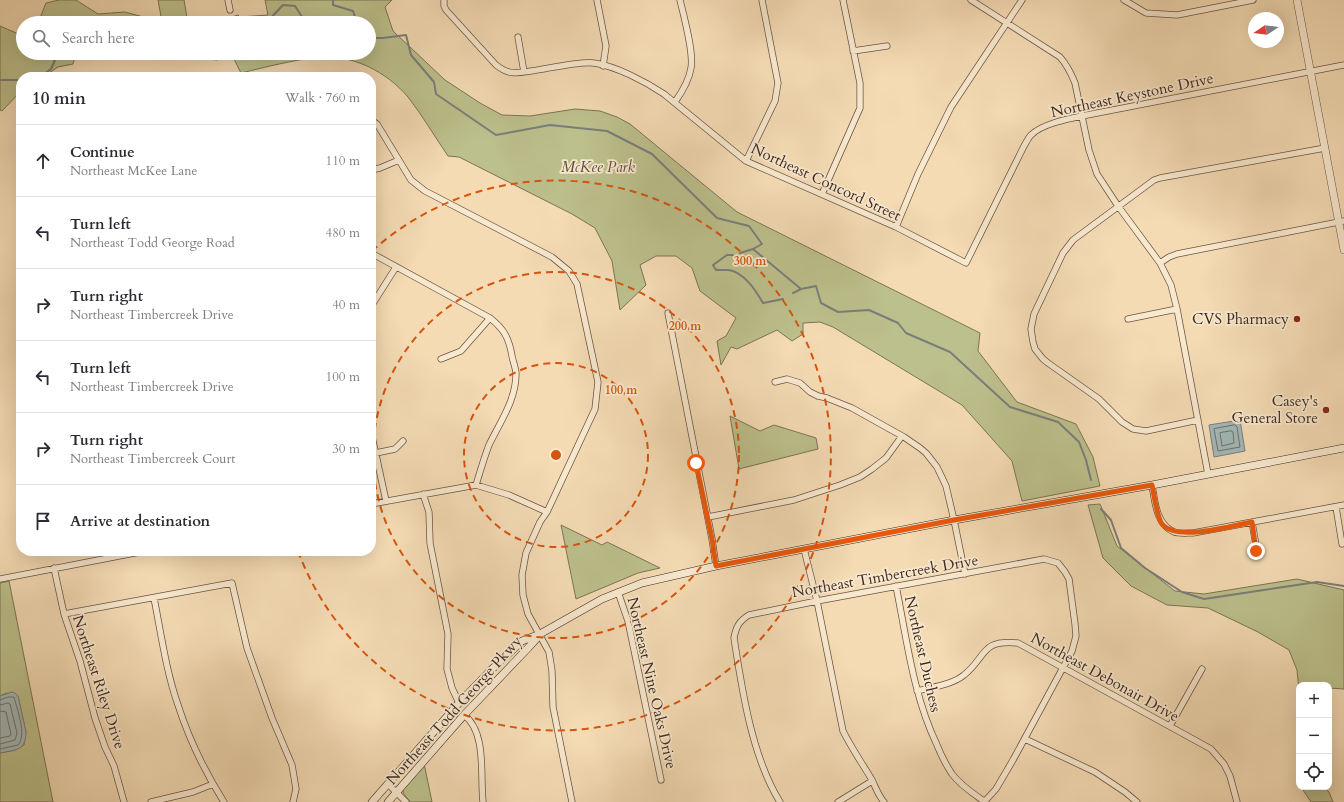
<!DOCTYPE html>
<meta charset="utf-8">
<style>
body{margin:0;font-family:Cardo,serif;background:#f2f2f3;color:#2b2b33}
.controls{position:absolute;right:12px;bottom:12px;display:grid;overflow:hidden;border-radius:8px;box-shadow:0 4px 16px #0002}
.controls button{width:36px;height:36px;display:grid;place-items:center;padding:0;border:0;border-bottom:1px solid #e1e1e2;background:#fff;color:#2b2b33;font:20px sans-serif}
.compass{position:absolute;left:1248px;top:12px;width:36px;height:36px;border-radius:50%;background:#fff;box-shadow:0 4px 16px #0002;rotate:257deg}
.stop{position:absolute;width:12px;height:12px;margin:-9px;border:3px solid #ea580c;border-radius:50%;background:#fff}
.stop.end{background:#ea580c;border-color:#fff;box-shadow:0 1px 4px #0008}
.list{margin:0;padding:0;list-style:none}
h2{display:flex;justify-content:space-between;align-items:center;height:52px;margin:0;padding:0 16px;font-size:17px}
h2 small{font-size:13px;font-weight:400;color:#7c7c81}
.list li{display:grid;grid-template-columns:26px 1fr auto;gap:12px;align-items:center;box-sizing:border-box;height:72px;padding:0 16px;border-top:1px solid #e1e1e2}
.list b{display:block;font-size:15px;white-space:nowrap}
.list p{margin:0;font-size:13px;white-space:nowrap;color:#7c7c81}
.list em{font-size:13px;font-style:normal;color:#7c7c81}
.icon{flex:none;width:22px;height:22px;fill:none;stroke:currentColor;stroke-width:2;stroke-linecap:round;stroke-linejoin:round}
.map{position:relative;flex:none;width:1344px;height:802px;overflow:hidden}
.search{position:absolute;background:#fff;box-shadow:0 4px 16px #0002;left:16px;top:16px;width:360px;height:44px;display:flex;align-items:center;gap:10px;box-sizing:border-box;padding:0 14px;border-radius:22px;color:#7c7c81;font-size:15px}
.panel{position:absolute;background:#fff;box-shadow:0 4px 16px #0002;left:16px;top:72px;width:360px;height:484px;border-radius:16px}
.map>svg:first-child{display:block}
.green{fill:#bcc08c;stroke:#7c7456}
.water{fill:#a2b8b9;stroke:#7a7e7c}
.lines{fill:none;stroke-linecap:round;stroke-linejoin:round}
.shore{stroke:#70706d;stroke-width:1}
.stream{stroke:#7a7e7c;stroke-width:2}
.minor-casing{stroke:#6b5546;stroke-width:7}
.tertiary-casing{stroke:#6b5546;stroke-width:8}
.secondary-casing{stroke:#3d2821;stroke-width:8}
.minor{stroke:#f8e8ce;stroke-width:5.5}
.tertiary{stroke:#f8e8ce;stroke-width:7}
.secondary{stroke:#f8e8ce;stroke-width:7}
.route{stroke:#ea580c;stroke-width:5}
.ring{fill:none;stroke:#d7540e;stroke-width:2;stroke-dasharray:7 5}
.poi-dot{fill:#8f2418;stroke:#f8e8ce;stroke-width:1.5}
.labels{text-anchor:middle;stroke-width:3.5;stroke-linejoin:round;paint-order:stroke}
.street-label{font-size:15px;fill:#3d2821;stroke:#f8e8ce}
.park-label{font-size:15px;font-style:italic;fill:#5d4e3c;stroke:#f8e8ce}
.poi-label{font-size:15px;fill:#3d2821;stroke:#f8e8ce;text-anchor:end}
.centre{fill:#d7540e;stroke:#f8e8ce;stroke-width:2}
.ring-label{font-size:12px;text-anchor:middle;font-weight:bold;fill:#d7540e;stroke:#f8e8ce;stroke-width:3.5;stroke-linejoin:round;paint-order:stroke}
</style>
<div class="map">
<svg width="1344" height="802" viewBox="0 0 1344 802">
<rect width="100%" height="100%" fill="#f4dbb4"/>
<filter id="stains"><feTurbulence type="fractalNoise" baseFrequency=".005" numOctaves="4"/><feColorMatrix values="0 0 0 0 .2 0 0 0 0 .09 0 0 0 0 .02 0 0 0 .5 -.17"/></filter>
<radialGradient id="worn" r=".72"><stop offset=".6" stop-color="#630" stop-opacity="0"/><stop offset="1" stop-color="#630" stop-opacity=".3"/></radialGradient>
<path class="green" d="M59,0H76L98,14L125,12L162,22L158,0H184L188,23H38L46,3Z
M265,0H392L385,7L393,31L445,80L480,103L502,115L530,116L575,109L600,111L617,117L630,124L737,212L980,333L978,351L1017,402L1076,424L1093,457L1100,486L1022,501L1012,461L962,405L833,327L820,322L803,323V334L792,341L777,330L737,349L731,347L721,365L717,341L726,336L736,318L700,291L692,268L676,256H656L640,265L646,285L620,310L612,261L595,228L572,214L459,157L448,156C435,137 422,115 408,97C387,72 352,54 319,57C293,60 266,67 241,73L231,53H369V23H204L226,19L238,15L240,17L268,15Z
M0,26L23,36V53H76L73,64L58,67L43,77H21V91L2,111L0,110Z
M91,53H224L217,60L184,56L131,57Z
M730,416L760,431L774,425L816,438L818,449L739,469Z
M1100,504L1117,546L1175,591L1204,594L1297,579L1344,590V689L1329,688V685H1299V691L1297,670L1289,650L1258,632L1208,608L1167,605L1131,586L1103,558L1088,505Z
M561,525L602,545L607,542L660,568L638,573L576,599Z
M9,581L53,802H0V753L15,750L24,745L26,732L18,696L7,693L0,696V583Z
M424,763L432,802H410L403,793V787Z
M1301,787H1323L1329,792L1333,802H1311Z"/>
<path class="water" d="M1240,420L1245,451L1214,457L1209,425Z
M12,692L15,693L18,696L26,732C26,751 15,750 0,753V696Z"/>
<g class="lines">
<path class="shore" d="M1235,425L1237,427L1240,447L1218,451L1214,429Z
M1231,431L1233,432L1234,443L1222,446L1220,433Z
M0,700L8,697H14C17,709 27,735 18,745L0,749
M0,705L8,703L10,704L17,733L15,740L0,744
M0,711L6,712L11,734L10,736L0,738"/>
<path class="stream" d="M333,0V5L353,11L357,23
M55,23V21L67,18L85,23
M266,23L283,5L295,6L306,23
M369,38H383L406,35L411,55L434,82L436,94L496,135L550,125L607,131L652,154L717,218L749,226L762,244L753,249L801,289L816,286L821,303L838,312L869,310L898,323L906,333L950,352L1010,407L1058,422L1079,442L1086,460L1091,480
M40,77L51,69L58,53
M0,80H21
M740,253L753,249
M733,255H727L713,265L716,270C720,270 725,270 729,270C745,273 756,291 763,303L783,299
M793,293L801,289
M1101,509L1111,520L1121,548L1145,568L1182,592L1204,599L1317,582L1344,586"/>
<defs>
<path id="minor" d="M228,0L230,10
M444,0V6L446,10L496,65C500,68 504,71 509,72C516,74 524,72 531,71C547,69 579,61 594,63C616,66 646,82 664,94L746,161L896,227L966,263L1024,146C1026,143 1028,138 1031,135C1042,124 1067,119 1082,116L1344,65
M597,0L606,46L603,66
M971,0L1060,57C1067,65 1071,73 1075,83L1089,150L1097,174L1118,206L1160,263L1171,285L1177,309L1208,474
M1124,0L1146,13L1177,15L1253,0
M518,37L524,72
M853,51L887,46
M675,102C682,92 689,81 691,68C694,53 684,17 680,0
M371,120L377,124L411,180L425,191L552,257L569,271L577,284L598,382L595,409L547,512L540,522L526,553L522,575L523,595L528,614L549,652L552,671L553,707L572,802
M746,161L775,101L778,83L762,0
M371,170L380,168L399,160
M822,194L860,108V83L843,0
M896,227L918,174L951,107L1022,0
M371,252L373,254L490,318C504,329 509,338 512,356C513,362 516,368 516,374C516,400 500,422 489,445C484,458 480,472 476,485
M1160,263L1169,257L1177,254L1344,221
M372,305L396,267
M668,313L712,539L716,566
M1128,319L1177,309
M441,359L461,351L490,318
M775,382L787,379L800,383L810,392L818,396L827,398L852,408L904,437L920,448L926,453L937,467L946,486L954,520L965,574
M1198,420L1146,431L1133,429L1122,422L1099,399L1048,363L1043,359L1035,349L1033,342L1031,329L1034,314L1063,253L1073,240L1154,180L1160,178L1325,148
M371,432L386,501
M376,453L395,449L403,441
M1152,485C1155,502 1156,524 1174,532C1179,534 1187,533 1193,533L1344,505
M423,494L429,512L430,543L448,634L447,669L452,688L459,703
M371,504L476,485L509,495L547,512
M1336,507L1342,544
M708,517L794,500L840,485L860,477L872,469L886,458L902,436
M1252,522L1257,551
M804,549L817,601L843,731C852,749 862,763 872,780C876,788 878,795 884,802
M54,568L64,614L80,661L95,718L105,747L114,766L124,802
M0,579L145,551
M896,586C907,640 913,695 937,745C941,755 946,765 952,774C961,786 974,794 985,802
M618,592L628,621L661,780
M154,598C161,633 166,671 178,705C189,739 205,772 224,802
M64,614L232,583L247,648L272,718L292,765L296,789L293,802
M917,691C931,687 952,685 964,675C987,657 980,639 1018,643L1211,749L1224,764L1230,776L1237,802
M464,715C487,732 480,776 483,802
M1170,726L1202,669
M1025,739L1095,772L1125,792L1137,802
M388,784L406,802
M151,802L193,792L213,784
M780,802C752,757 742,690 734,638C736,627 739,621 749,615L817,601L1044,559L1058,563L1065,572L1069,579L1075,624L1076,636L1072,651L1013,760L996,789L984,802
M838,802L872,781"/>
<path id="tertiary" d="M1297,0L1344,250"/>
<path id="secondary" d="M372,802L459,703L491,670L522,641L540,634L602,599L642,583L716,566L954,520L1152,485L1344,448
M388,802L464,715L528,648L540,635"/>
</defs>
<use href="#minor" class="minor-casing"/>
<use href="#tertiary" class="tertiary-casing"/>
<use href="#secondary" class="secondary-casing"/>
<use href="#minor" class="minor"/>
<use href="#tertiary" class="tertiary"/>
<use href="#secondary" class="secondary"/>
</g>
<g class="lines">
<path class="route" d="M696,463L712,539L716,566L954,520L1152,485C1154,494 1157,518 1162,524C1177,542 1231,526 1252,522L1256,551"/>
</g>
<g class="ring">
<circle cx="556" cy="455" r="92"/>
<circle cx="556" cy="455" r="183"/>
<path d="M372 251A275 275 0 1 1 298 551"/>
</g>
<g class="poi-dot">
<circle cx="1297" cy="319" r="4"/>
<circle cx="1326" cy="410" r="4"/>
</g>
<g class="labels">
<g class="street-label">
<text transform="translate(1132 95) rotate(-12)" y="5">Northeast Keystone Drive</text>
<text transform="translate(826 182) rotate(25)" y="5">Northeast Concord Street</text>
<text transform="translate(885 576) rotate(-10)" y="5">Northeast Timbercreek Drive</text>
<text transform="translate(923 654) rotate(77)" y="5">Northeast Duchess</text>
<text transform="translate(1105 677) rotate(29)" y="5">Northeast Debonair Drive</text>
<text transform="translate(99 682) rotate(72)" y="5">Northeast Riley Drive</text>
<text transform="translate(652 683) rotate(77)" y="5">Northeast Nine Oaks Drive</text>
<text transform="translate(454 710) rotate(-48)" y="5">Northeast Todd George Pkwy</text>
</g>
<g class="park-label">
<text x="598" y="172">McKee Park</text>
</g>
<g class="poi-label">
<text x="1289" y="324">CVS Pharmacy</text>
<text x="1318" y="406">Casey's<tspan x="1318" dy="17">General Store</tspan></text>
</g>
</g>
<circle cx="556" cy="455" r="6" class="centre"/>
<g class="ring-label">
<text x="750" y="265">300 m</text>
<text x="685" y="330">200 m</text>
<text x="621" y="394">100 m</text>
</g>
<rect width="100%" height="100%" filter="url(#stains)"/>
<rect width="100%" height="100%" fill="url(#worn)"/>
</svg>
<div class="controls">
<button>+</button>
<button>−</button>
<button><svg class="icon" aria-label="locate" viewBox="0 0 24 24"><circle cx="12" cy="12" r="6"/><path d="M12 2v4M12 18v4M2 12h4M18 12h4"/></svg></button>
</div>
<svg class="compass" viewBox="-18 -18 36 36"><path d="M0-13l5 13h-10z" fill="#e53935"/><path d="M0 13l5-13h-10z" fill="#7c7c81"/></svg>
<div class="stop" style="left:696px;top:463px"></div>
<div class="stop end" style="left:1256px;top:551px"></div>
<div class="search"><svg class="icon" aria-label="search" viewBox="0 0 24 24"><circle cx="10" cy="10" r="6"/><path d="M15 15l6 6"/></svg>Search here</div>
<section class="panel">
<h2>10 min<small>Walk · 760 m</small></h2>
<ul class="list">
<li><svg class="icon" aria-label="ahead" viewBox="0 0 24 24"><path d="M12 20V5M6 11l6-6 6 6"/></svg><div><b>Continue</b><p>Northeast McKee Lane</p></div><em>110 m</em></li>
<li><svg class="icon" aria-label="left" viewBox="0 0 24 24"><path d="M17 20v-9H6M10 6l-5 5 5 5"/></svg><div><b>Turn left</b><p>Northeast Todd George Road</p></div><em>480 m</em></li>
<li><svg class="icon" aria-label="right" viewBox="0 0 24 24"><path d="M7 20v-9h11M14 6l5 5-5 5"/></svg><div><b>Turn right</b><p>Northeast Timbercreek Drive</p></div><em>40 m</em></li>
<li><svg class="icon" aria-label="left" viewBox="0 0 24 24"><path d="M17 20v-9H6M10 6l-5 5 5 5"/></svg><div><b>Turn left</b><p>Northeast Timbercreek Drive</p></div><em>100 m</em></li>
<li><svg class="icon" aria-label="right" viewBox="0 0 24 24"><path d="M7 20v-9h11M14 6l5 5-5 5"/></svg><div><b>Turn right</b><p>Northeast Timbercreek Court</p></div><em>30 m</em></li>
<li><svg class="icon" aria-label="arrive" viewBox="0 0 24 24"><path d="M6 21V4h12l-3 4 3 4H6"/></svg><div><b>Arrive at destination</b></div></li>
</ul>
</section>
</div>
